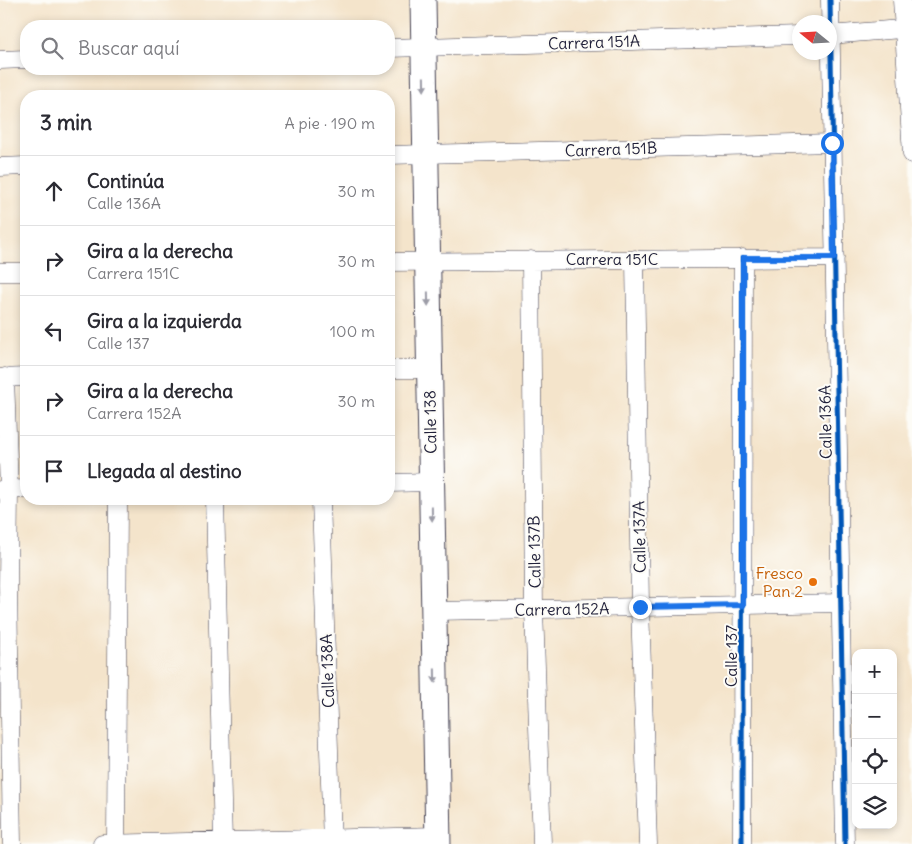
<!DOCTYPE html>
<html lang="es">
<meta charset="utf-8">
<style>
body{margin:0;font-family:Delius,sans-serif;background:#f2f2f3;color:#2b2b33}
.controls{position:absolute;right:15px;bottom:15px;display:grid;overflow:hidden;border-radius:10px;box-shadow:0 2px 8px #0003}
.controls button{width:45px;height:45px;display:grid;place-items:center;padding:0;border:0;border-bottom:1px solid #e1e1e2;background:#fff;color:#2b2b33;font:25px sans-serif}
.compass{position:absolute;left:792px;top:15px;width:45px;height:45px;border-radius:50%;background:#fff;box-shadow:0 2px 8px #0003;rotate:288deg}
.stop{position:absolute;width:15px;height:15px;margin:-11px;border:4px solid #1a73e8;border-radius:50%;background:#fff}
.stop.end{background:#1a73e8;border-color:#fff;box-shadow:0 1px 5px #0008}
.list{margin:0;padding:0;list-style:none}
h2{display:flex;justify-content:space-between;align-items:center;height:65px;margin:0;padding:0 20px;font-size:21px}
h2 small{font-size:16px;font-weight:400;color:#7c7c81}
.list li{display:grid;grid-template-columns:32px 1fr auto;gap:15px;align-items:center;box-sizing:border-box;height:70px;padding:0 20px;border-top:1px solid #e1e1e2}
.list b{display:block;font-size:19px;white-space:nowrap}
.list p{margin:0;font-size:16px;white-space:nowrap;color:#7c7c81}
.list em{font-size:16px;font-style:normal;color:#7c7c81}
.icon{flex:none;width:28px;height:28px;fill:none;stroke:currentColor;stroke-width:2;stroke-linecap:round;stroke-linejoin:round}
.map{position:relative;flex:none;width:912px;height:844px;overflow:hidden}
.search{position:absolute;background:#fff;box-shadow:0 2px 8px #0003;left:20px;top:20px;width:375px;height:55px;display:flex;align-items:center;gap:12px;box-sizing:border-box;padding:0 18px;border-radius:20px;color:#7c7c81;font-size:19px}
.panel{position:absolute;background:#fff;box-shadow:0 2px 8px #0003;left:20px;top:90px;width:375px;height:415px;border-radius:20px}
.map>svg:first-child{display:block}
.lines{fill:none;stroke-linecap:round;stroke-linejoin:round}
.minor-casing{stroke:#423f51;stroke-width:19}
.secondary-casing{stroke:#423f51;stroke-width:27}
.minor{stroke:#fff;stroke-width:18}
.secondary{stroke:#fff;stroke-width:25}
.cycleway-casing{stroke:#fdfcf7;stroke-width:8}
.cycleway{stroke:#0057b8;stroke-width:5}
.oneway{fill:#9c9ca7}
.route{stroke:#1a73e8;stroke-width:6}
.food-dot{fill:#e8710a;stroke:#fdfcf7;stroke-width:2}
.labels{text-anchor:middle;stroke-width:4;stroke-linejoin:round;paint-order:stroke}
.street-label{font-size:16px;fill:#22223b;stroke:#fdfcf7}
.food-label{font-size:16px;fill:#c56008;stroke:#fdfcf7;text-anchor:end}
</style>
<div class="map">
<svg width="912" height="844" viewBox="0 0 912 844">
<rect width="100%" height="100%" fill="#fdfcf7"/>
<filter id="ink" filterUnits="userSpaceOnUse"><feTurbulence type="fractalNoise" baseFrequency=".02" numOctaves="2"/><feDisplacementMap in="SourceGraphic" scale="10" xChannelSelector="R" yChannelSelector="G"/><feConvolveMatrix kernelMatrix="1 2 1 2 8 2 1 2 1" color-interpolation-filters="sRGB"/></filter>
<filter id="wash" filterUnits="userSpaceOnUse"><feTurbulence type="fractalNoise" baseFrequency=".0096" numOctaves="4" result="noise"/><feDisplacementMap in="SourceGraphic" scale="20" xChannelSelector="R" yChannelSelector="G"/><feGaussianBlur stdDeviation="1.12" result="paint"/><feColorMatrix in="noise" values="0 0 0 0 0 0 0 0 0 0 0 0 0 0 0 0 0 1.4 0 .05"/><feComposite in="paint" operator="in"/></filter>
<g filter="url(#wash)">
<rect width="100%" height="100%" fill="#f4e4cb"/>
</g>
<g filter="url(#ink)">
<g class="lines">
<defs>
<path id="minor" d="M830,0L845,844
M902,0L912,154
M830,35L912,28
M389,48L800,36
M0,60L26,59
M389,155L832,143
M0,167L26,166
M635,259L640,607L648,844
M531,260L534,609L542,844
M389,262L835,258
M0,272H26
M389,369H429
M5,377L9,490L8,585L12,844
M0,378L26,377
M389,483L431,482
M0,490L26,489
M215,499L223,844
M321,499L332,844
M434,611L841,603
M102,844L438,836
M116,844L118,499
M742,844L743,258"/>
<path id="secondary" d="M423,0L438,844"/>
</defs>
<use href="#minor" class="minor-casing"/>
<use href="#secondary" class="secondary-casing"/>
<use href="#minor" class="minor"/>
<use href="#secondary" class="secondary"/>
<defs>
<path id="cycleway" d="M830,0L845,844
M742,844L743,258"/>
</defs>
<use href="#cycleway" class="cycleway-casing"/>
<use href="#cycleway" class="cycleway"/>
</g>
<defs><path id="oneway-solid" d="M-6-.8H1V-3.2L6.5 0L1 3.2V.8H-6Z" transform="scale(1.25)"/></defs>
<g class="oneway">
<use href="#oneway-solid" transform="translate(424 84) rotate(89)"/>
<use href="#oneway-solid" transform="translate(428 299) rotate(89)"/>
<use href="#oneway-solid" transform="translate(432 514) rotate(89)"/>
<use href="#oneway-solid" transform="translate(435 676) rotate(89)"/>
</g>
</g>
<g class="lines" filter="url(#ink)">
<path class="route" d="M640,607L743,605V258H834L832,143"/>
</g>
<circle class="food-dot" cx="813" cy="582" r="5"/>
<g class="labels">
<g class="street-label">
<text transform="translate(594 42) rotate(-2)" y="6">Carrera 151A</text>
<text transform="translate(611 149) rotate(-2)" y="6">Carrera 151B</text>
<text x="612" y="265">Carrera 151C</text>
<text transform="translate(430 422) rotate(-91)" y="6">Calle 138</text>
<text transform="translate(825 422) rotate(-91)" y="6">Calle 136A</text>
<text transform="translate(639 537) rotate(-91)" y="6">Calle 137A</text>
<text transform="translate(534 552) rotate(-91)" y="6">Calle 137B</text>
<text transform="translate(562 609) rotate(-1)" y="6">Carrera 152A</text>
<text transform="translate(731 656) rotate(-90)" y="6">Calle 137</text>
<text transform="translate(327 671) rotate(-92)" y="6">Calle 138A</text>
</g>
<g class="food-label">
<text x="803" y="579">Fresco<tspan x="803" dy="18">Pan 2</tspan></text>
</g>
</g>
</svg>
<div class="controls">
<button>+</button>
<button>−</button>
<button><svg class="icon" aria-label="locate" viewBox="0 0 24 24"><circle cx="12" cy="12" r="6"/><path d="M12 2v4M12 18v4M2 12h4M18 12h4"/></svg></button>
<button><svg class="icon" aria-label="layers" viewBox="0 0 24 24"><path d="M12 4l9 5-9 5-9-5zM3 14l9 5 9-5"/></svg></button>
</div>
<svg class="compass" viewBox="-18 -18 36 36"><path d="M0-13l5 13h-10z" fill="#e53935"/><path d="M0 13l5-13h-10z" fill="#7c7c81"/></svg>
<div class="stop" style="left:832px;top:143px"></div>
<div class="stop end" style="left:640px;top:607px"></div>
<div class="search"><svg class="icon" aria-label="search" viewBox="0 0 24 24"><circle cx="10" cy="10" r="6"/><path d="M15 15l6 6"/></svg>Buscar aquí</div>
<section class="panel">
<h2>3 min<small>A pie · 190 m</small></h2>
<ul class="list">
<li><svg class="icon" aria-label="ahead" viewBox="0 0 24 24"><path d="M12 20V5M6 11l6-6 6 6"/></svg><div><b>Continúa</b><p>Calle 136A</p></div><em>30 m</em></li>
<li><svg class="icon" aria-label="right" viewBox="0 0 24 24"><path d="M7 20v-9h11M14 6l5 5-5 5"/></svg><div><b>Gira a la derecha</b><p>Carrera 151C</p></div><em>30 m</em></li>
<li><svg class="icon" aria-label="left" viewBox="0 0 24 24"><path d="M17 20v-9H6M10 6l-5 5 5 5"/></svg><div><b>Gira a la izquierda</b><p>Calle 137</p></div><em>100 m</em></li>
<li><svg class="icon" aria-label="right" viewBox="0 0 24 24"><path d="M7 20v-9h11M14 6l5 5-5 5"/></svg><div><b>Gira a la derecha</b><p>Carrera 152A</p></div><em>30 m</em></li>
<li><svg class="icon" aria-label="arrive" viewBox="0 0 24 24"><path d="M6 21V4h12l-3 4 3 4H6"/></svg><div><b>Llegada al destino</b></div></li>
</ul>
</section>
</div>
